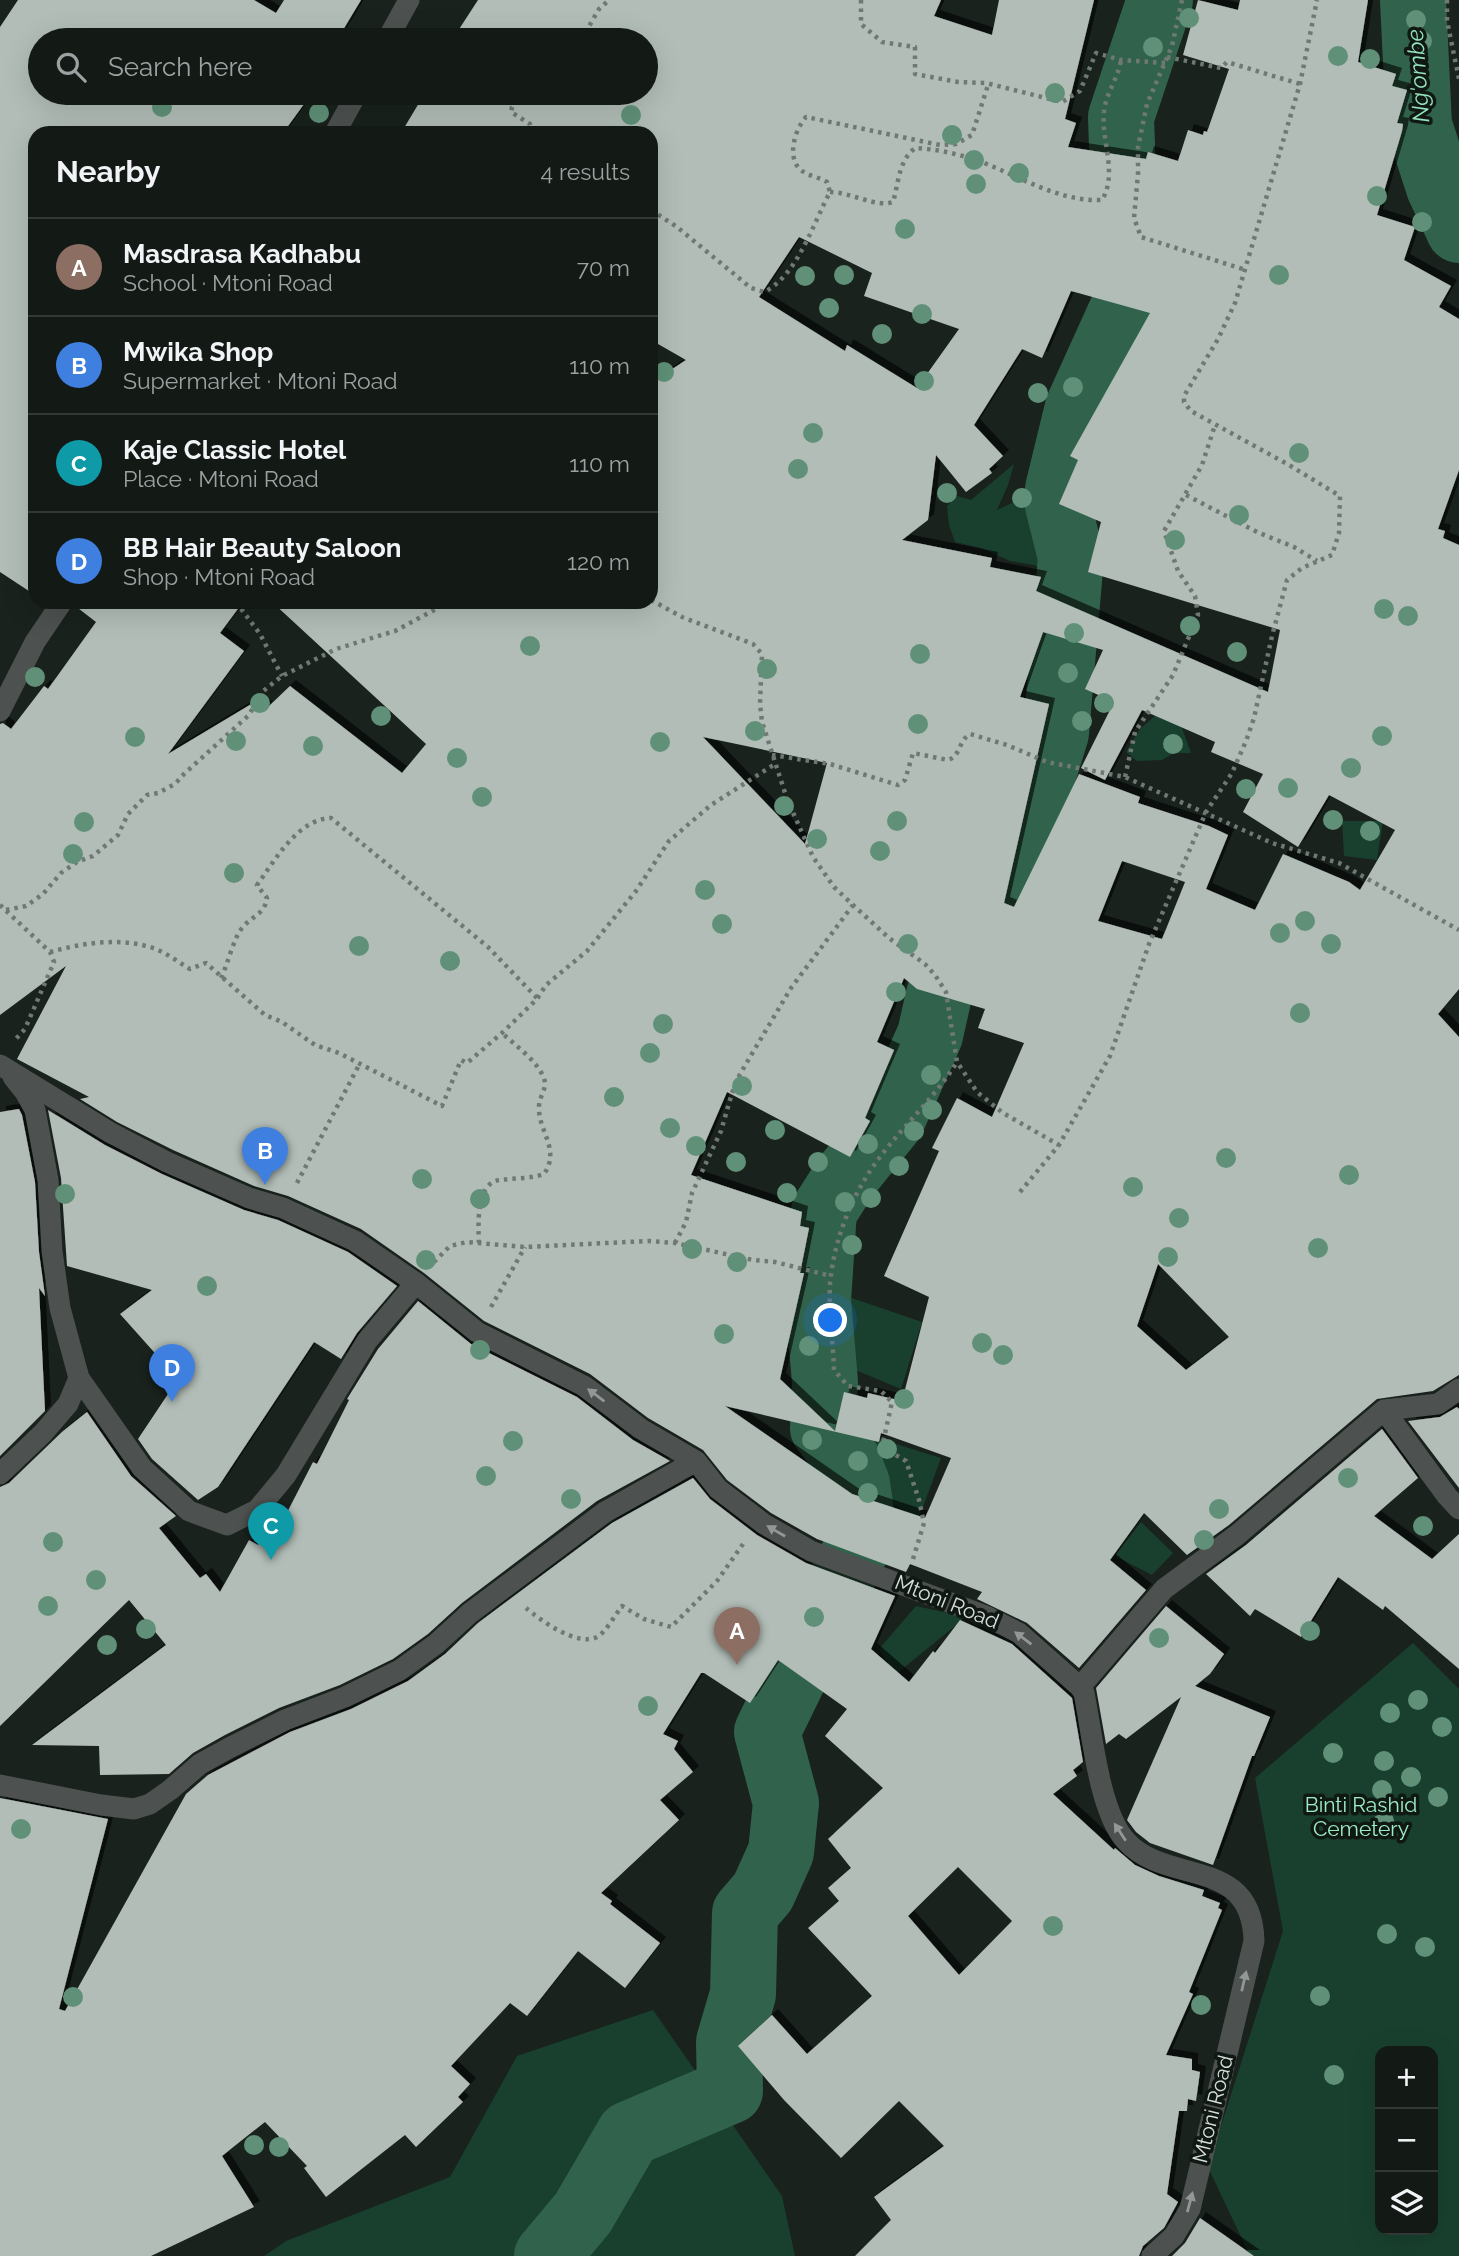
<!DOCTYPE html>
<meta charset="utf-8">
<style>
body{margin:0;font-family:Raleway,sans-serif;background:#202723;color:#f1f3f6}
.controls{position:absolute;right:21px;bottom:21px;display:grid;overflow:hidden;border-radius:14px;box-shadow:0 7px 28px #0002}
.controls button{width:63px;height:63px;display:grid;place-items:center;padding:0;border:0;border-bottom:2px solid #323835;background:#131a16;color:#f1f3f6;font:35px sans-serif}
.you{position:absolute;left:831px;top:1321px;width:24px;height:24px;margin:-18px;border:5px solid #fff;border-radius:50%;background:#1a73e8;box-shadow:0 0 0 10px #1a73e833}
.badge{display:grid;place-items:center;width:46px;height:46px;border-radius:50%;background:#7c3aed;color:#fff;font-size:23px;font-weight:700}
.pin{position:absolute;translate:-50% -58px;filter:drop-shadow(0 2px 4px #0008)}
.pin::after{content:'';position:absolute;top:37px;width:24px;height:21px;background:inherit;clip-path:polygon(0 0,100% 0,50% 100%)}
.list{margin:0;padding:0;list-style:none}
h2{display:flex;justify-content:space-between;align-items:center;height:91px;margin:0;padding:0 28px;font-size:30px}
h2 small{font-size:23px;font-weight:400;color:#9da1a1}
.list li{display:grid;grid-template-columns:46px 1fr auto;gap:21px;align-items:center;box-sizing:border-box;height:98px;padding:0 28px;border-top:2px solid #323835}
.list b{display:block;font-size:26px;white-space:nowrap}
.list p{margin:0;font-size:23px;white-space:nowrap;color:#9da1a1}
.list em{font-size:23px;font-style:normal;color:#9da1a1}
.icon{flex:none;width:38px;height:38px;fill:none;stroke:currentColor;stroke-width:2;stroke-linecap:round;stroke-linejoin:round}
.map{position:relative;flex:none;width:1459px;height:2256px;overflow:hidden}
.search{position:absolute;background:#131a16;box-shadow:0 7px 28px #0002;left:28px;top:28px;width:630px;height:77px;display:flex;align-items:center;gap:18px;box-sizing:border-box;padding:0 24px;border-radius:38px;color:#9da1a1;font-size:26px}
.panel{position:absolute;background:#131a16;box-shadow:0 7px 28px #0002;left:28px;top:126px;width:630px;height:483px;border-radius:21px}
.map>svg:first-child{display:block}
.green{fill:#19402f;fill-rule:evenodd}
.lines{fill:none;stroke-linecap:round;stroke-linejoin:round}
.river{stroke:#31634c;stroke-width:66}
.building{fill:#b2bdb7;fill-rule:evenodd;filter:url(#shadow)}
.path{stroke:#707874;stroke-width:4.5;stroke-dasharray:3.5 5;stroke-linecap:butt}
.minor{stroke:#4d514f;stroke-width:21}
.tree{fill:#609178}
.oneway{fill:#929895}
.labels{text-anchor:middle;stroke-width:7;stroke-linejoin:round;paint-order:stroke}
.street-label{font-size:21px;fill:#d8dedb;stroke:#101814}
.park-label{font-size:21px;fill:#9bebc3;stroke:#101814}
.water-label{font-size:23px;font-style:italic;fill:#95e4bd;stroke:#101814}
</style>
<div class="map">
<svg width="1459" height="2256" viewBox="0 0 1459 2256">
<defs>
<filter id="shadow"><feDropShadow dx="6" dy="-6" stdDeviation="0" flood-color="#0009"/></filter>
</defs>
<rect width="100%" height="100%" fill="#19221d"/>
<path class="green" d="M1014,464L1008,485L997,510L1022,498L1047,501L1054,573L1034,565L1010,561L981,548L955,542L949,525L947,506L957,496L971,500Z
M1159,712L1182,728L1191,753H1174L1162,760L1137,761L1126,752L1140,729Z
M1342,821H1383L1377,860L1344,856Z
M849,1297L922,1322L901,1389L853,1369Z
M829,1423L941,1458L919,1518L883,1499L862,1483L852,1452Z
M1141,1522L1173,1553L1152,1575L1115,1556Z
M916,1606L966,1617L895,1675L879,1649Z
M1413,1643L1459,1689V2256H1250L1208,2167L1283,1931L1255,1778ZM1380,2051H1433V2230H1380Z
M653,2010L782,2196L795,2256H264L286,2241L450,2177L517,2056Z"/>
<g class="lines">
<path class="river" d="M1413,0L1419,125L1439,187L1459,230
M977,912L994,875L1030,817L1056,733L1071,557L1058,505V489L1078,407L1126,301L1135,261L1123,175L1121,117L1160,0
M547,2256L583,2213L629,2134L730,2091L729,2042L743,1994L745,1913L763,1892L781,1852L786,1803L767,1732L864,1533L857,1484L848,1461L823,1428L825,1382L818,1300L824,1211L845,1178L892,1120L930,1035L939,995"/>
</g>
<path class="building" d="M18,0H254L276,13L284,0H361L337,40H40V93H312L283,133H35V595L0,572V27Z
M478,0H941L934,16L992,35L999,0H1094L1065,119L1076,123L1068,147L1146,159L1148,152L1178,161L1188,130L1203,135L1204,131L1207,132L1229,69L1183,55L1198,0L1238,10L1240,0H1368L1358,62L1396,74L1392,86L1407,90L1397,123L1403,124L1402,131L1377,215L1415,227L1404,260L1451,286L1439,307L1459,319V470L1438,529L1445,531L1443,538L1459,545V989L1438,1014L1459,1037V1375L1433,1391L1377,1399L1229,1525L1187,1555L1144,1513L1110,1560L1146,1590L1079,1668L1027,1623L977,1599L982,1592L910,1564L906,1572L817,1539L771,1513L727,1480L703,1450L648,1418L590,1374L484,1321L424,1273L361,1229L288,1196L254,1186L173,1150L117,1122L80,1099L89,1097L17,1059L66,966L0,1015V724L3,723L11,729L44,686L48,689L96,622L74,605L75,602H243L220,633L244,651L168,754L258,700L267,708L290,686L402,773L426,744L272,602H651V383L686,360L651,340V133H401L425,93H646V40H452ZM799,237L872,273L864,296L959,329L917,388L847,345L845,351L759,297ZM1071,291L1150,313L1070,456L1078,460L1059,504L1101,522L1088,572L1280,630L1268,692L1036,591L1041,577L990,567L992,558L902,540L928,520L936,455L966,492L992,473L989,469L1003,456L974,425L1022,349L1042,358ZM1043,632L1103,650L1085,689L1114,702L1081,768L1105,780L1142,710L1215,742L1211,752L1263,774L1243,812L1298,847L1329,795L1395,830L1360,890L1349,882L1283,854L1255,910L1206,889L1228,835L1209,826L1138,803L1140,797L1079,774L1014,907L1004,903L1049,704L1020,697ZM703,737L827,763L805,844ZM1122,861L1185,882L1162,939L1098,921ZM904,978L917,989L985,1009L978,1028L1024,1043L992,1117L957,1098L932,1148L939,1151L884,1276L929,1297L902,1401L868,1393L867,1398L844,1392L835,1431L780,1379L804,1273H800L809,1228L800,1226L802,1212L691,1175L727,1092L850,1157L870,1121L865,1118L894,1050L877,1042ZM1158,1264L1229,1337L1186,1370L1137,1326ZM725,1406L879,1442L881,1433L951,1458L925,1518L852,1494Z
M19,1109L22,1115L35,1182L39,1252L45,1296L39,1288L45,1411L0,1456V1112Z
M48,1110L105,1145L162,1174L244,1210L278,1220L348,1252L397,1286L357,1333L341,1359L314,1342L218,1487L198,1500L152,1459L138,1439L178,1379L120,1314L152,1290L67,1266L61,1178Z
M418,1301L471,1344L577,1397L633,1440L670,1461L597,1501L462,1603L428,1634L393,1659L340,1685L279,1708L225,1735L193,1753L169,1774L100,1775L99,1746L32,1745L166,1645L129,1600L0,1726V1487L9,1483L62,1432L87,1412L131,1476L176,1516L159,1528L200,1578L206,1574L220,1592L249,1540L258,1545L269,1525L278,1530L313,1462L317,1464L349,1400L347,1399L378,1349Z
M1457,1407L1459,1409V1488L1408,1421L1440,1417Z
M1382,1429L1418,1478L1374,1516L1432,1559L1459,1534V1669L1385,1606L1383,1610L1338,1577L1301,1637L1255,1609L1250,1616L1206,1574L1246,1545Z
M693,1478L710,1499L757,1535L806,1563L895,1596L871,1649L909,1682L933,1651L935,1653L960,1620L1012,1644L1072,1698L1083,1762L1073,1770L1077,1776L1053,1794L1114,1850L1115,1848L1135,1865L1159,1876L1204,1890L1202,1896L1220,1903L1218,1908L1222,1910L1189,1992L1193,1994L1166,2055L1192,2059V2070L1200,2072L1196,2101L1188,2099L1187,2111H1179L1167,2194L1178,2202L1164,2228L1143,2246L1139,2256H855L891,2220L874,2197L944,2146L899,2101L841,2158L784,2100L738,2046L772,2015L807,2054L872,1996L808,1928L839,1901L828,1888L851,1868L828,1839L883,1788L825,1736L847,1709L778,1660L750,1703L704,1673H701L663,1734L678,1741L674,1749L693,1772L660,1800L679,1820L601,1893L612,1901L610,1904L660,1943L625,1988L578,1951L527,2016L510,2003L451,2066L470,2084L458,2097L463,2102L416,2147L405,2135L326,2197L304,2168L307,2166L265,2122L222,2156L254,2207L151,2256H0V1798L108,1819L59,2009L65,2011L186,1794L208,1775L290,1732L351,1709L408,1681L445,1654L478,1623L612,1523ZM958,1867L1012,1921L959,1975L908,1916Z
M1166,1606L1224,1654L1210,1674L1195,1686L1270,1717L1254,1756H1252L1213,1865L1150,1843L1136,1832L1127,1820L1181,1697L1126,1739L1119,1734L1106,1744L1096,1688Z
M1200,2218L1254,2256H1172L1185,2243Z"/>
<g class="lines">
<path class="path" d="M861,0V24L882,42L915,47V74L958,82L986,83L1062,102L1080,91L1096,53L1121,60L1165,63
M1182,0L1172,46L1147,104L1138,147V174L1134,218L1141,237L1246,270
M1447,0V21L1459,79
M581,40L599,9L609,0
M1167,57L1221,68L1227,62L1300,84
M522,93L512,107L511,112L530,124L531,127L527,133
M830,192C850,192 877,208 893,202C899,182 898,162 915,148C935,149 954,153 973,159C1015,173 1056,202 1102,200C1118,173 1101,142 1104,112C1105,95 1118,79 1121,60
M651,210L677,227L751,288L764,292C797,276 813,224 830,192L827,182C819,177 808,176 801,170C786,158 795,129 806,117L940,145L956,144L972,135L988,85
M1186,495L1257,532L1294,547L1317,561
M651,600L682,617L753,644L762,654L760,704L762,722L787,799L813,857L834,887L853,905L889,938L925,964L935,975L946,992L957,1062L977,1092L1003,1113L1059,1145
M236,602L260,634L282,676
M772,755L830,764L898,785L905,780L913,753L948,760C961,756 958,741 970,734L1007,745L1047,762L1125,777L1272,843L1339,863L1459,930
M1125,777L1135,732L1173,675L1198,615L1195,596L1178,571L1164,531L1202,465L1215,425
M0,905L50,952L54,962L25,1029L13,1042
M6,910L26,906L43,894L61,873L77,862L93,856L118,835L128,814L147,795L158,793L175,784L184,774L249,715L262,692L282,676L336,649L395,631L449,602
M50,952C82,943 120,937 153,948C167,953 178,962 190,969L206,963L265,1015L282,1022L315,1045L339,1053L442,1106L461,1060L467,1063L502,1033L537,999L546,985L587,951L636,891L669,841L711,805L775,764
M221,978C228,964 234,936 243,927C252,916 265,914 267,898L257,885C275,860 298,819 331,818L488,947L537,998
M297,1183L359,1065
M1020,1192L1059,1145L1110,1056L1149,944L1206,812L1232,773L1246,741L1254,718L1272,636L1287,580L1302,568L1332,555L1339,533L1340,496L1289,465L1191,411L1184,402V396L1218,339L1235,303L1300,84L1317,0
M479,1243C478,1225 476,1182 500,1180C514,1178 530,1179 544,1174C561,1150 538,1131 539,1107C539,1095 549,1088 543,1076C535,1059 516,1046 502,1033
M675,1243L686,1222L692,1193L721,1131L732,1093L740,1074L791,988L853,905
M434,1262L450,1246L467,1242L525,1247L648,1241L675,1243L753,1260L775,1262L831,1276
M491,1307L525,1247
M913,1559L924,1523L919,1500L906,1461L882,1447L892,1402L881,1391L848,1386L834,1370C833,1339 827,1305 831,1274C837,1232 854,1191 880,1157C905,1124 935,1097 957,1062
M526,1608C540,1620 577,1647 597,1637C606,1632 615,1615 622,1606L644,1619L671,1627L717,1581L743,1544"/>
<path class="minor" d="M387,40L409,0
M335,133L357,93
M0,711L35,642L62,602
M0,1065L111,1133L167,1162L249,1198L283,1208L355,1241L416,1283L477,1332L584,1386L641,1429L696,1461L718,1489L764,1524L811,1551L986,1616L1019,1633L1080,1687L1084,1693C1092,1732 1099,1812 1126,1841C1166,1886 1252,1855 1254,1941L1190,2209L1174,2236L1152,2256
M13,1077L25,1092L35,1110L48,1180L52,1251L60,1308L79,1378L142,1468L189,1511L227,1525L257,1510L286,1475L367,1341L416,1283
M1384,1410L1447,1496L1459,1509
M0,1474L43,1433L68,1404L79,1378
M1080,1687L1164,1589L1237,1535L1384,1410L1438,1404L1459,1389
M0,1785L101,1805L134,1809L150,1804L170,1790L200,1764L231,1747L285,1720L345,1697L400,1670L436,1644L470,1613L605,1512L696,1461"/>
</g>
<g class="tree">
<circle cx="1189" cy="18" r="10"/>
<circle cx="1416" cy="20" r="10"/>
<circle cx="1422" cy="41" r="10"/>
<circle cx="1153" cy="47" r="10"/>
<circle cx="1338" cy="56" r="10"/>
<circle cx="1370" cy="59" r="10"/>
<circle cx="1055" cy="93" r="10"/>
<circle cx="162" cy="107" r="10"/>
<circle cx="319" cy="113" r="10"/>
<circle cx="631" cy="115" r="10"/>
<circle cx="952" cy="135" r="10"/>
<circle cx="974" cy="160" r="10"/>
<circle cx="1019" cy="173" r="10"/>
<circle cx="976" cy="184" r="10"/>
<circle cx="1377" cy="196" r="10"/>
<circle cx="1422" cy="222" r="10"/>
<circle cx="905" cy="229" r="10"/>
<circle cx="844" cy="275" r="10"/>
<circle cx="1279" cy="275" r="10"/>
<circle cx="805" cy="276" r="10"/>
<circle cx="829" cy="308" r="10"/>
<circle cx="922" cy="314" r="10"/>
<circle cx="882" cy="334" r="10"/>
<circle cx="664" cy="372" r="10"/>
<circle cx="924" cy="381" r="10"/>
<circle cx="1073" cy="387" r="10"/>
<circle cx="1038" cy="393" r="10"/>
<circle cx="813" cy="433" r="10"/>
<circle cx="1299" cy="453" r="10"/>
<circle cx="798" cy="469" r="10"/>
<circle cx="947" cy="493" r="10"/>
<circle cx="1022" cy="498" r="10"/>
<circle cx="1239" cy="515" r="10"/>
<circle cx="1175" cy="540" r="10"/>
<circle cx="1384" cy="609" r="10"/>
<circle cx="1408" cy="616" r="10"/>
<circle cx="1190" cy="626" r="10"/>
<circle cx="1074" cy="633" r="10"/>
<circle cx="530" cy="646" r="10"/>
<circle cx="1237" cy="652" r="10"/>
<circle cx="920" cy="654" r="10"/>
<circle cx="767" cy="669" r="10"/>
<circle cx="1068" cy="673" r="10"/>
<circle cx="35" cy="677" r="10"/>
<circle cx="260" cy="703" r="10"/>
<circle cx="1104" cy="703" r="10"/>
<circle cx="381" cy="716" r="10"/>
<circle cx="1082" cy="721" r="10"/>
<circle cx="918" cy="724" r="10"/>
<circle cx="755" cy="731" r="10"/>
<circle cx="1382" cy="736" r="10"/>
<circle cx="135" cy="737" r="10"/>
<circle cx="236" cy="741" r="10"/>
<circle cx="660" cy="742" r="10"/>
<circle cx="1173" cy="744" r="10"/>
<circle cx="313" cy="746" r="10"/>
<circle cx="457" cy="758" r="10"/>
<circle cx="1351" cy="768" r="10"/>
<circle cx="1288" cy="788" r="10"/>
<circle cx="1246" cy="789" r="10"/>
<circle cx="482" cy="797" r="10"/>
<circle cx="784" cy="806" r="10"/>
<circle cx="1333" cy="820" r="10"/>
<circle cx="897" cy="821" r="10"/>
<circle cx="84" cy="822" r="10"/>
<circle cx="1370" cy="831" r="10"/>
<circle cx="817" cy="839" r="10"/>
<circle cx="880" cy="851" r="10"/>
<circle cx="73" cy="854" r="10"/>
<circle cx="234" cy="873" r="10"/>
<circle cx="705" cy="890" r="10"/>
<circle cx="1305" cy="921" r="10"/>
<circle cx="722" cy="924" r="10"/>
<circle cx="1280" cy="933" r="10"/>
<circle cx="908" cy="944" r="10"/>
<circle cx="1331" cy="944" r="10"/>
<circle cx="359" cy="946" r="10"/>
<circle cx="450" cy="961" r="10"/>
<circle cx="896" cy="992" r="10"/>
<circle cx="1300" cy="1013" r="10"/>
<circle cx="663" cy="1024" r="10"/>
<circle cx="650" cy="1053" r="10"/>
<circle cx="931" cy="1075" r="10"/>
<circle cx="742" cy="1086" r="10"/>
<circle cx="614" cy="1097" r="10"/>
<circle cx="932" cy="1110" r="10"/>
<circle cx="670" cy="1128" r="10"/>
<circle cx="775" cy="1130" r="10"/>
<circle cx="914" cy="1131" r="10"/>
<circle cx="868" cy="1144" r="10"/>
<circle cx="696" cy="1146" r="10"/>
<circle cx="1226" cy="1158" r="10"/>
<circle cx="736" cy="1162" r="10"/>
<circle cx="818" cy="1162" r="10"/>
<circle cx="899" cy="1166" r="10"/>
<circle cx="1349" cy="1175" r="10"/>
<circle cx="422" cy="1179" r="10"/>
<circle cx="1133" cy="1187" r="10"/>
<circle cx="787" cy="1193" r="10"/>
<circle cx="65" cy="1194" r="10"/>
<circle cx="871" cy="1198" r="10"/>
<circle cx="480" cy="1199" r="10"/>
<circle cx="845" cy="1202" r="10"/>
<circle cx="1179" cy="1218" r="10"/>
<circle cx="852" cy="1245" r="10"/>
<circle cx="1318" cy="1248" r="10"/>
<circle cx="692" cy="1249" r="10"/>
<circle cx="1168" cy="1257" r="10"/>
<circle cx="426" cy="1260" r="10"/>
<circle cx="737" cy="1262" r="10"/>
<circle cx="207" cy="1286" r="10"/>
<circle cx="724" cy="1334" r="10"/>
<circle cx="982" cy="1343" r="10"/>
<circle cx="809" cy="1346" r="10"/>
<circle cx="480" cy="1350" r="10"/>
<circle cx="1003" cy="1355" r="10"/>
<circle cx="904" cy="1399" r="10"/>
<circle cx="812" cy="1440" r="10"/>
<circle cx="513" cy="1441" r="10"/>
<circle cx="887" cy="1449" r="10"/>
<circle cx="858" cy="1461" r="10"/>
<circle cx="486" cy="1476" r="10"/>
<circle cx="1348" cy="1478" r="10"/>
<circle cx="868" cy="1493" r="10"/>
<circle cx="571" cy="1499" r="10"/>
<circle cx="1219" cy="1509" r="10"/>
<circle cx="1423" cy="1526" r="10"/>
<circle cx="1204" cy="1540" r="10"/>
<circle cx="53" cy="1542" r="10"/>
<circle cx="96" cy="1580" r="10"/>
<circle cx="48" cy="1606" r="10"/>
<circle cx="814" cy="1617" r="10"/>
<circle cx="146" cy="1629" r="10"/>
<circle cx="1310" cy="1631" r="10"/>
<circle cx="1159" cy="1638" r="10"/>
<circle cx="107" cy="1645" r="10"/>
<circle cx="1418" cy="1700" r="10"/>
<circle cx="648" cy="1706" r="10"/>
<circle cx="1390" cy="1713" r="10"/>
<circle cx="1442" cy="1727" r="10"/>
<circle cx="1333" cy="1753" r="10"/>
<circle cx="1384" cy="1761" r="10"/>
<circle cx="1411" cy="1777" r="10"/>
<circle cx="1382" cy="1790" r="10"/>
<circle cx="1438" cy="1797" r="10"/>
<circle cx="1384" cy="1821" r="10"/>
<circle cx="21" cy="1829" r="10"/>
<circle cx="1053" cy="1926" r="10"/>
<circle cx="1387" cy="1934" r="10"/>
<circle cx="1425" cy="1947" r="10"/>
<circle cx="1320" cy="1996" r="10"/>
<circle cx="73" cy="1997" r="10"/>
<circle cx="1201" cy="2005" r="10"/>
<circle cx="1334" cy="2075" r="10"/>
<circle cx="254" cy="2145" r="10"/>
<circle cx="279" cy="2147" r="10"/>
</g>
<defs><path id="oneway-solid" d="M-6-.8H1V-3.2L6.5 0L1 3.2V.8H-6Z" transform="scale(1.75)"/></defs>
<g class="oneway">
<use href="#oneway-solid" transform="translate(596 1395) rotate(-143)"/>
<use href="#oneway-solid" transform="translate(776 1531) rotate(-150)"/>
<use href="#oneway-solid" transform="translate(1023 1638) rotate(-143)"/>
<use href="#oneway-solid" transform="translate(1120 1832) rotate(-123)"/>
<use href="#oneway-solid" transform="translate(1244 1981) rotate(-77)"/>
<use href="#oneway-solid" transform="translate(1190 2202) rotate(-75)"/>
</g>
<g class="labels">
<g class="street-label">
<text transform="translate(947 1602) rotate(22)" y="7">Mtoni Road</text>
<text transform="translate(1213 2109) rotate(-76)" y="7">Mtoni Road</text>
</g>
<g class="park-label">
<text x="1361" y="1812">Binti Rashid<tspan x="1361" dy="24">Cemetery</tspan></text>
</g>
<g class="water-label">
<text transform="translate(1418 76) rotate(-94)" y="8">Ng'ombe</text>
</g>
</g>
</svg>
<div class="controls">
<button>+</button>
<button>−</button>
<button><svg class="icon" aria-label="layers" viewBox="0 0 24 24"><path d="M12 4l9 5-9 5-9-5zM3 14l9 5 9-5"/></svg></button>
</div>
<div class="you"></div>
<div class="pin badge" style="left:737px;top:1665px;background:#8d6e63">A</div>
<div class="pin badge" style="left:265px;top:1185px;background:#3f7fe0">B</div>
<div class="pin badge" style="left:271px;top:1560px;background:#0f9aa8">C</div>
<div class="pin badge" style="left:172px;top:1402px;background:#3f7fe0">D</div>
<div class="search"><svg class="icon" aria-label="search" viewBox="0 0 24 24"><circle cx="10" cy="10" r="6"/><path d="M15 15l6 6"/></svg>Search here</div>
<section class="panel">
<h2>Nearby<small>4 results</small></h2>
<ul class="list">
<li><span class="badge" style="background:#8d6e63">A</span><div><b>Masdrasa Kadhabu</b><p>School · Mtoni Road</p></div><em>70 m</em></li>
<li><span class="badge" style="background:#3f7fe0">B</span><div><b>Mwika Shop</b><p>Supermarket · Mtoni Road</p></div><em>110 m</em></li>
<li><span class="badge" style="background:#0f9aa8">C</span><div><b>Kaje Classic Hotel</b><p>Place · Mtoni Road</p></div><em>110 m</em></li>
<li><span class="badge" style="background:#3f7fe0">D</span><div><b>BB Hair Beauty Saloon</b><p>Shop · Mtoni Road</p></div><em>120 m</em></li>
</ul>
</section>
</div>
